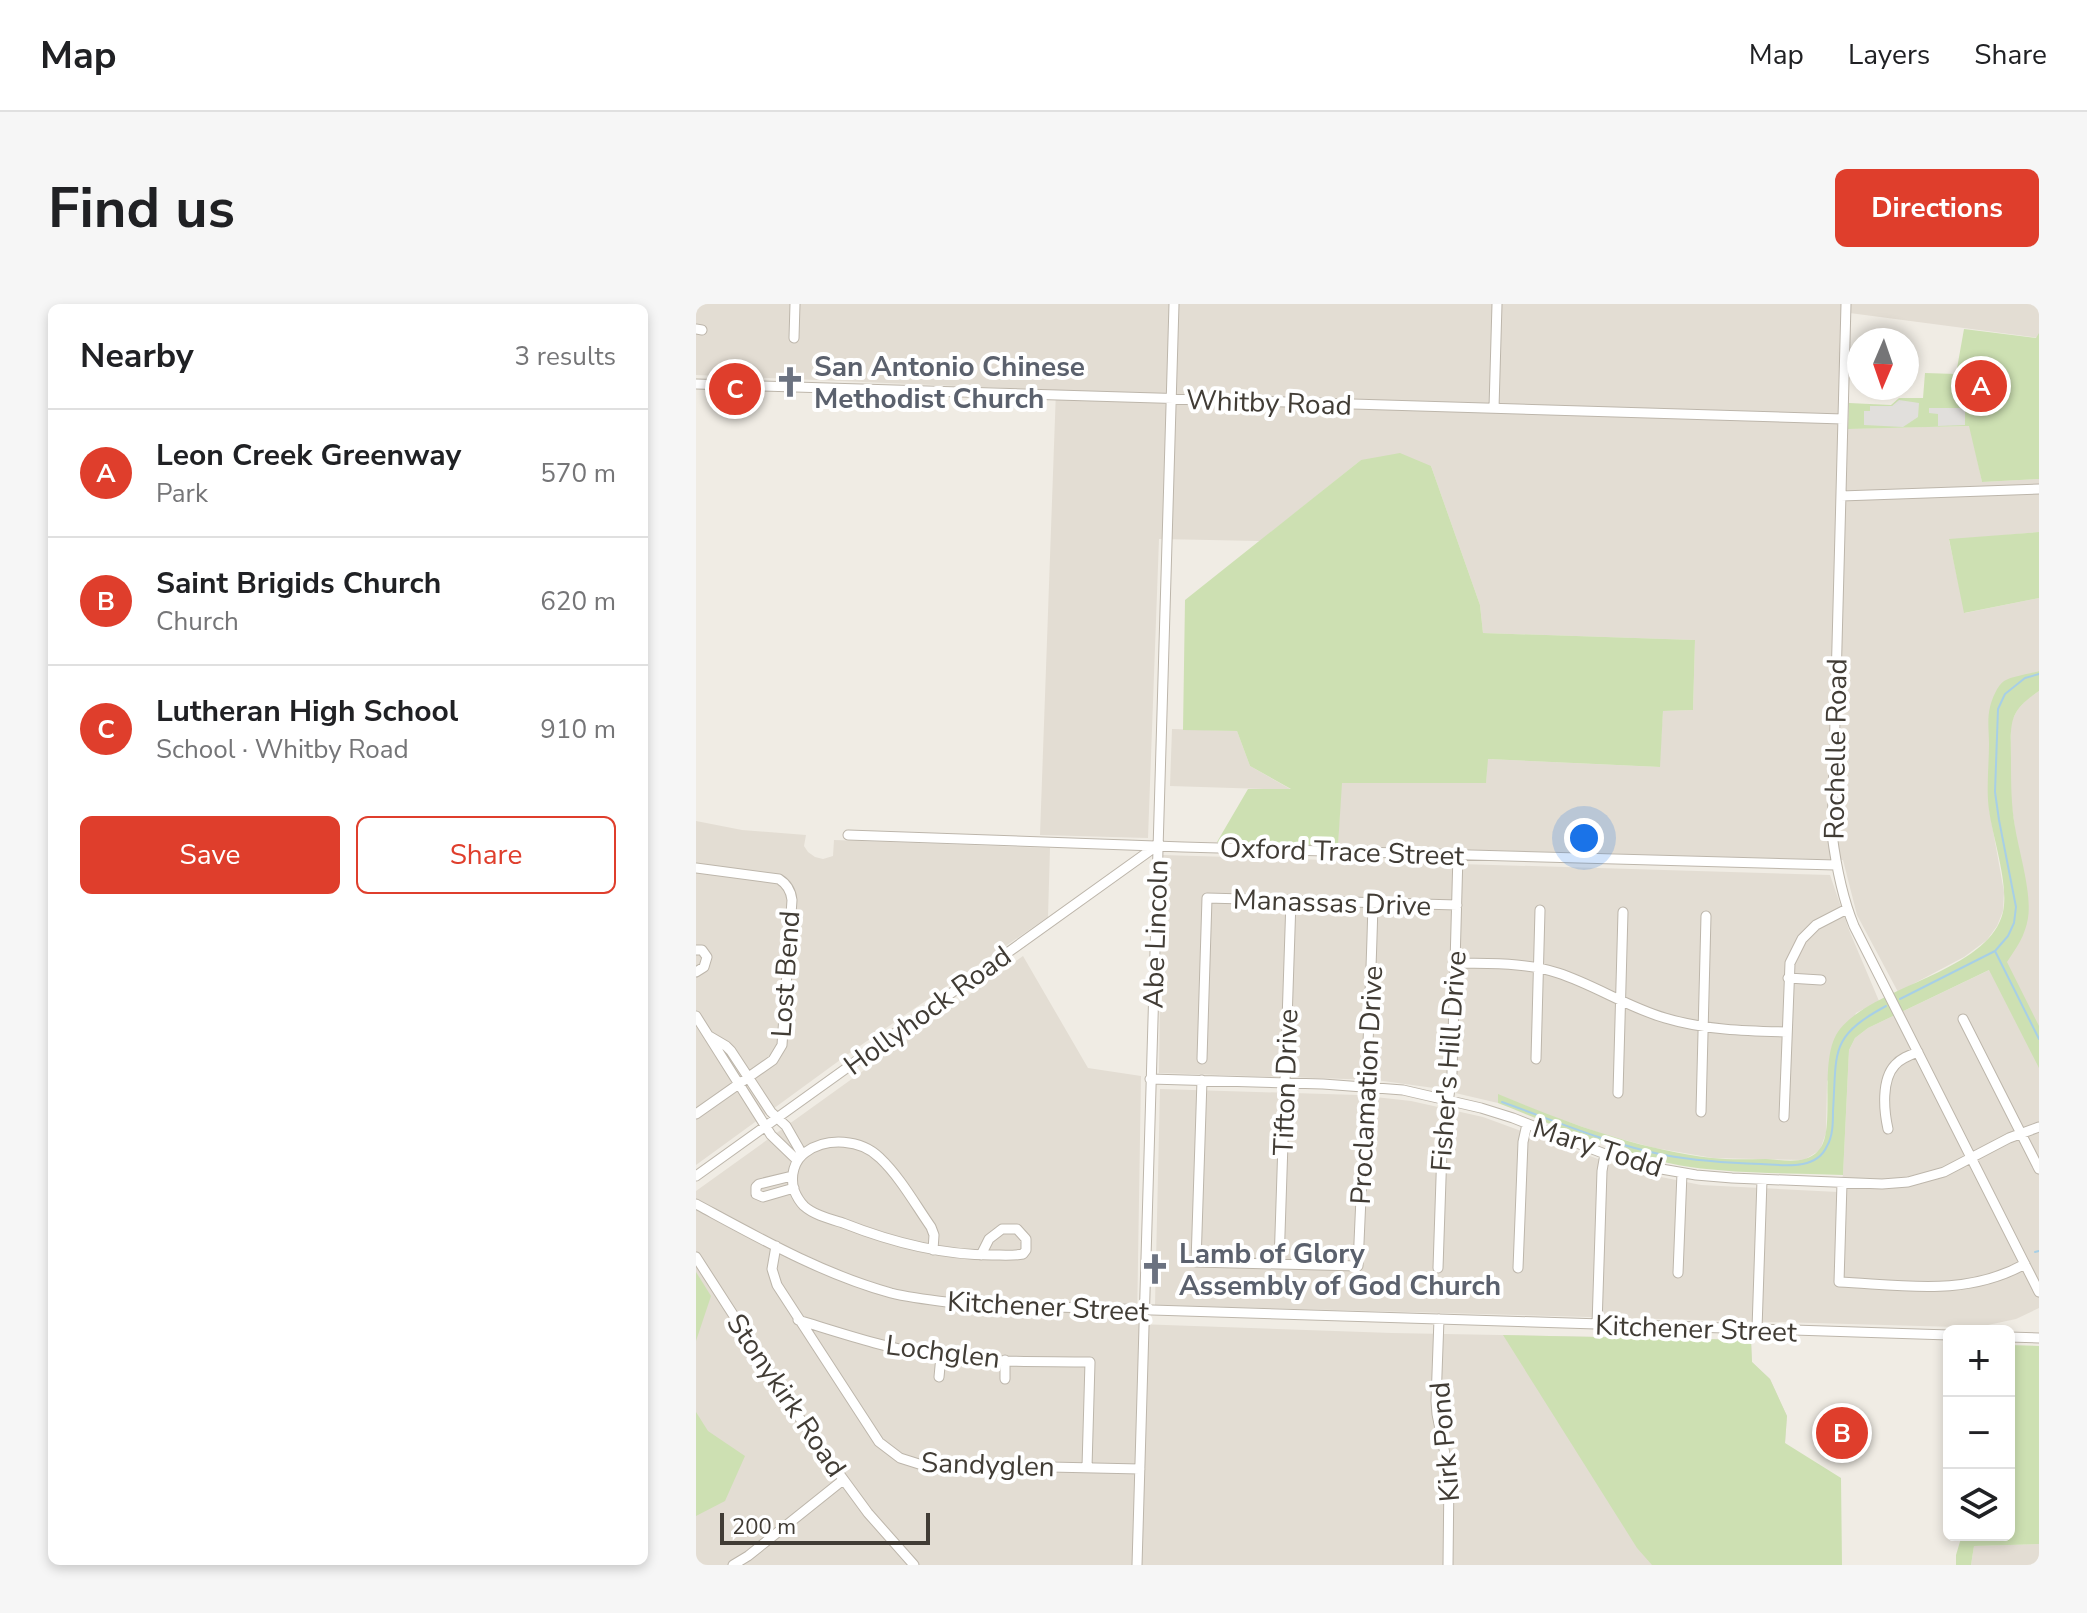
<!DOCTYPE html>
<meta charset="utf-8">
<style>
body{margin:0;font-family:"Nunito Sans",sans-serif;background:#f6f6f6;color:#202124}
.controls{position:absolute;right:24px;bottom:24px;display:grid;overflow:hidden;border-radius:12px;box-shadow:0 4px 12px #0003}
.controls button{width:72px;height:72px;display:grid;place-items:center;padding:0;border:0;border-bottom:2px solid #e0e0e0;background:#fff;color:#202124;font:40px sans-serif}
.compass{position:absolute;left:1151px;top:24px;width:72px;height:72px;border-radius:50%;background:#fff;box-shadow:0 4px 12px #0003;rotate:182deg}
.scale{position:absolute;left:24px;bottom:20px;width:210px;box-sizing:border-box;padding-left:8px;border:4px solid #413c35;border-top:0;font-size:22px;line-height:28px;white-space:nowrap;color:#413c35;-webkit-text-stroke:6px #fff;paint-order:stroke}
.you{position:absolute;left:888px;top:534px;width:28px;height:28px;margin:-20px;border:6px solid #fff;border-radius:50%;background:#1a73e8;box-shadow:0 0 0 12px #1a73e833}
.badge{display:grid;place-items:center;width:52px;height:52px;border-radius:50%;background:#df3e2c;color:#fff;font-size:26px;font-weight:700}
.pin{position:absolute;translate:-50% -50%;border:4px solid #fff;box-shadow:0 2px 8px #0006}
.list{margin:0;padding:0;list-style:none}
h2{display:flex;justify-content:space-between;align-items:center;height:104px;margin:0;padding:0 32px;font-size:34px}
h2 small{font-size:26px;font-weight:400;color:#757577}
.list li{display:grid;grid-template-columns:52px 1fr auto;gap:24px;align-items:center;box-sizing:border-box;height:128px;padding:0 32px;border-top:2px solid #e0e0e0}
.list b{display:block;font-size:30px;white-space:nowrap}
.list p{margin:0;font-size:26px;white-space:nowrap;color:#757577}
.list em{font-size:26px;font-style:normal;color:#757577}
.actions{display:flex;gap:16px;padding:24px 32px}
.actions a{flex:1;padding:18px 0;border:2px solid #df3e2c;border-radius:12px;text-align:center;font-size:28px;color:#df3e2c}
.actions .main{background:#df3e2c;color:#fff}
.icon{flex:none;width:44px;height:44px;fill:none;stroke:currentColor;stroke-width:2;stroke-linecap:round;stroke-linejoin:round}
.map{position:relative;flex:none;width:1343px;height:1261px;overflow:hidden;border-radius:12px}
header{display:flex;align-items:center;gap:48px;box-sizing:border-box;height:112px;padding:0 40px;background:#fff;border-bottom:2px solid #e0e0e0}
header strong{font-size:38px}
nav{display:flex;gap:44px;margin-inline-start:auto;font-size:28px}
.intro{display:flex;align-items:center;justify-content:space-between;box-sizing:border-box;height:192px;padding:0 48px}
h1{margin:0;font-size:56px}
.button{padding:20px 36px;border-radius:12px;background:#df3e2c;color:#fff;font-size:28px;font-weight:700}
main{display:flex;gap:48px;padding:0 48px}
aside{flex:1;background:#fff;border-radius:12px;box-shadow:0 4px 12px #0003}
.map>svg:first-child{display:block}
.residential{fill:#e3ddd3}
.green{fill:#cde0b2}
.parking{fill:#e1dfdc}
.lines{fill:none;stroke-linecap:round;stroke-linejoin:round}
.stream{stroke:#a7cfe6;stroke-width:2}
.minor-casing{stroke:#bdb6ab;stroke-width:11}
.minor{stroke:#fff;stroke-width:9}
.labels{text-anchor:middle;stroke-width:8;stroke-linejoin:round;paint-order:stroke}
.worship-label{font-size:28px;font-weight:bold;fill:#5b616d;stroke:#fff;text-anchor:start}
.street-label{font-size:28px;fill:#413c35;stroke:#fff}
</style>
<header>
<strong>Map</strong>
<nav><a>Map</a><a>Layers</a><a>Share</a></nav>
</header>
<div class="intro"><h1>Find us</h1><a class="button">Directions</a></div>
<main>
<aside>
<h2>Nearby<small>3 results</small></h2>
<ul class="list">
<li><span class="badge">A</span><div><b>Leon Creek Greenway</b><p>Park</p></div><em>570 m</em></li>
<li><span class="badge">B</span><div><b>Saint Brigids Church</b><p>Church</p></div><em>620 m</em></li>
<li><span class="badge">C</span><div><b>Lutheran High School</b><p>School · Whitby Road</p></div><em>910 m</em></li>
</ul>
<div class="actions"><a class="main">Save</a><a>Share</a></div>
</aside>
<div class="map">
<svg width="1343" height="1261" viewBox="0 0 1343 1261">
<rect width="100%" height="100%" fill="#f0ece4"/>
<path class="residential" d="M0,0H1343V34L1146,8L1143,125L1274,122L1286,178L1343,175V228L1253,236L1269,309L1343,294V367L1308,378L1293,504L1308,588L1307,607L1301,622L1291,636L1268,653L1202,688L1161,611L1147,556L642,542L645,479H790L791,455L963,463L967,407L997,406L999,336L787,329L784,301L735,162L665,156L564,237L463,235L452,534L344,531L360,86L0,71Z
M1343,387V1004L1320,1015L1292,1021L1260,1023L459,1001L464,785L661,791L715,797L787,813L935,867L1005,881L1142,888L1147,871L1153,746L1159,734L1172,724L1310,658L1319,524L1315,498V418L1322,405L1332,394Z
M476,425L541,427L554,462L596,486L474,482Z
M0,517L46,526L110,531L108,542L112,548L119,553L127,555L137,552L138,536L354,544L352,613L155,748L0,861Z
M466,551L1134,571L1153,626L1183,697L1160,709L1131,778L1130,829L1124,846L1108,856L1017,854L959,844L910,831L852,811L803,791L802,799L738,784L680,776L463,769Z
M327,652L392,764L445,772L441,1020L696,1029L1055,1036L1056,1058L1074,1075L1091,1112L1089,1139L1146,1261H0V887Z
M1343,1240V1261H1275L1278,1242Z"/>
<path class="green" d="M1268,25L1340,34L1343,29V175L1286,178L1273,122L1152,125L1153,99L1195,101L1203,94H1227L1229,69L1260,70Z
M704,149L735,162L784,301L787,329L999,336L997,406L967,407L964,463L792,455L790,479H646L642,542L521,538L552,485H595L554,462L541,427L487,426L489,296L665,156Z
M1343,228V294L1268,309L1253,235Z
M1343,367V387C1311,408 1315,420 1315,455C1315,478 1315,500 1319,523C1323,548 1336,589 1332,614C1329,632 1321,643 1311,658L1343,722V764L1293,666L1172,724L1159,734L1153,746L1147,871C1096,869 1044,870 994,863C927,852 865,824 802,799V790C871,819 941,845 1016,854C1034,856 1052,855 1070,855C1088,856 1109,861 1122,847C1142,828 1120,755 1144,725C1181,680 1293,668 1307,608C1313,580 1297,535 1293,506C1290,485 1293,461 1293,440C1293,428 1291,415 1294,403C1296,395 1301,382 1308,377C1317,372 1333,370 1343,367Z
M0,968L15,992L0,1037Z
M807,1031L1055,1036L1056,1058L1074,1075L1091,1112L1089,1139L1145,1174L1146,1261H956L941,1244Z
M1313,1041L1343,1042V1240L1278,1242L1275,1261H1260V1251L1266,1231H1313Z
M0,1108L12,1127L49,1152L29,1197L0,1212Z"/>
<path class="parking" d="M1203,96L1223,99L1222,113L1207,123L1168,121V107H1174V102H1196Z
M1233,104H1269V121L1242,122V110L1233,109Z"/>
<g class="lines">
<path class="stream" d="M1299,647L1343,735
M1204,695L1299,647L1312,632L1318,619L1320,603L1303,516L1299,488L1302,405L1309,390L1329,374L1343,370
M806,798C859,817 913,840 968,851C1001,857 1033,859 1065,860C1087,861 1120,867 1131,842C1137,832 1137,818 1137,807C1141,747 1133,733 1190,702
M1339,948L1343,947"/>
<defs>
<path id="minor" d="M1150,0L1136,530C1140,561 1146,593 1158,622L1343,988
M0,25L6,26
M98,34L99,0
M0,80L1147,115
M798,104L801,0
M1145,192L1343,185
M152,531L487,543L1140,561
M0,564L83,575C91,580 95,587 96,596L86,741L77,756L0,810
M0,646H6L11,653L8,663L0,668
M759,659C793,660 829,658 862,669C899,681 931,703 969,714C1009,726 1049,727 1091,728
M1092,674L1125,676
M0,712L75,831L101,856
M1267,715L1343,865
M13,732L30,742L35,747L75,808L90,822L106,850
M506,755L511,594L761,601
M840,755L844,606
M454,775L627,780L707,786L785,804L817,814L909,850L954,863L1000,871L1036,874L1186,880L1212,878L1248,868L1313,834L1343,823
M506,776L500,958L662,962C667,841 674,720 677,599
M922,789L927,608
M1005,808L1010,612
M1088,813L1094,659L1106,635L1120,621L1151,605
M1192,825C1188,807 1185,776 1199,761C1205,754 1214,751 1222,748
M0,872L459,543
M96,872L63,880L60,883V890L67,893L98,884
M1146,879L1143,978C1207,981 1270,993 1329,960
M0,900C63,934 126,970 195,989C219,995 244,997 268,1000L1253,1031
M80,942L76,965L81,981L183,1138L204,1154L223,1160L444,1165
M237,946L238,931L235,923C219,900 204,873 184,854C165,835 131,833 110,848C98,856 94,872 98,886C100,891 104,898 108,902C118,911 134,915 147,919C195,938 244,951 296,951C306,951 317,952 327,950L330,946V935L321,925H306L293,935L285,951
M0,953L114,1130L172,1209L218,1261
M583,960L595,596
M742,964L746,845L756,769L762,550
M822,964L827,838L831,820
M982,969L986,869
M743,1015L740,1097L741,1110L753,1170L752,1261
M102,1016C145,1029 189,1044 234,1051C286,1059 341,1057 394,1058L391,1163
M901,1021L906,867L909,850
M1061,1025L1066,876
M1313,1033L1343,1034
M243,1073L245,1052
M309,1075V1056
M37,1261L52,1252L147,1176
M441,1261L478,0"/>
</defs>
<use href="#minor" class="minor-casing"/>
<use href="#minor" class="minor"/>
</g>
<defs>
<symbol id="church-bare" viewBox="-9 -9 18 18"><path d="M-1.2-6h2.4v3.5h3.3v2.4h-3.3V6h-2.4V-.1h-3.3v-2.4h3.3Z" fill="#6b7280" stroke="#fff" stroke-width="2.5" paint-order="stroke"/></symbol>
</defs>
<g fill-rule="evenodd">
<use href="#church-bare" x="72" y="56" width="44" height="44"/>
<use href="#church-bare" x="437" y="943" width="44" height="44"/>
</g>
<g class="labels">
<g class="worship-label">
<text x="118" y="72">San Antonio Chinese<tspan x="118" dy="32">Methodist Church</tspan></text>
<text x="483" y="959">Lamb of Glory<tspan x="483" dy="32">Assembly of God Church</tspan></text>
</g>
<g class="street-label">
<text transform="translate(573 98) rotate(2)" y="10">Whitby Road</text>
<text transform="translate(1139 445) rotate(-89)" y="10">Rochelle Road</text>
<text transform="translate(646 547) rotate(2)" y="10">Oxford Trace Street</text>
<text transform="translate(636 598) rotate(2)" y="10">Manassas Drive</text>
<text transform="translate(459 630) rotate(-88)" y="10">Abe Lincoln</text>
<text transform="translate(89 670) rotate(-86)" y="10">Lost Bend</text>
<text transform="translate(231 706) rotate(-36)" y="10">Hollyhock Road</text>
<text transform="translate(752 757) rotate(-86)" y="10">Fisher's Hill Drive</text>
<text transform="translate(589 778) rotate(-88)" y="10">Tifton Drive</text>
<text transform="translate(670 781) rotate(-87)" y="10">Proclamation Drive</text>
<text transform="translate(902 843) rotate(18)" y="10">Mary Todd</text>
<text transform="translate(352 1002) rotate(3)" y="10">Kitchener Street</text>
<text transform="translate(1000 1024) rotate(2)" y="10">Kitchener Street</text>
<text transform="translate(247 1047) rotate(7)" y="10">Lochglen</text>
<text transform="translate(91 1091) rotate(56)" y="10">Stonykirk Road</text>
<text transform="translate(748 1138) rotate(-95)" y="10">Kirk Pond</text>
<text transform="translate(292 1160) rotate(2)" y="10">Sandyglen</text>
</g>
</g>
</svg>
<div class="controls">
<button>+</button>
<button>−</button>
<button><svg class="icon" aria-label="layers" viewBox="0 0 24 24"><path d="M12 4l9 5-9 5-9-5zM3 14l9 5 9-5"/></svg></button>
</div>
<svg class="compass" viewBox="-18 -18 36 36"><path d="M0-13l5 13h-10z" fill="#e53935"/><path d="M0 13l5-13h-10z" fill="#757577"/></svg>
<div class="scale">200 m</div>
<div class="you"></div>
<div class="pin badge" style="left:1285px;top:82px">A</div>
<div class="pin badge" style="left:1146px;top:1129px">B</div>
<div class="pin badge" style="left:39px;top:85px">C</div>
</div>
</main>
